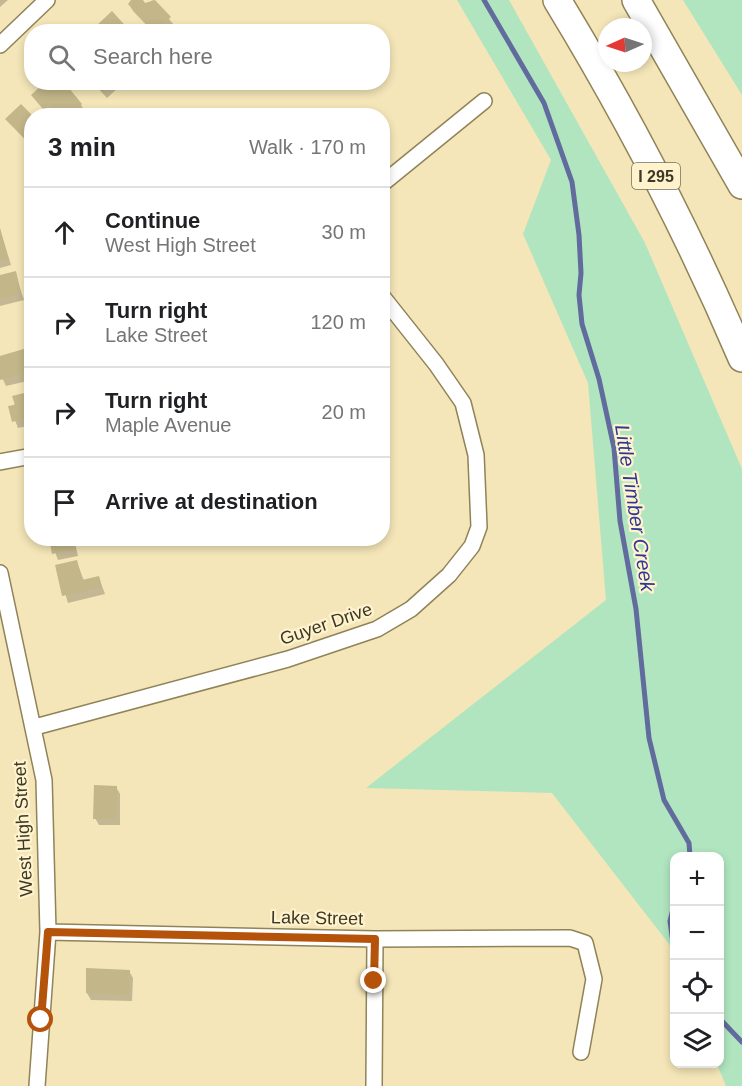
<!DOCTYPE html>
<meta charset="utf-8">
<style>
body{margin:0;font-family:Helvetica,sans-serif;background:#f6f6f6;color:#202124}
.controls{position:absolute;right:18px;bottom:18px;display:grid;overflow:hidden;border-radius:12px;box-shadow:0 3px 9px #0003}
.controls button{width:54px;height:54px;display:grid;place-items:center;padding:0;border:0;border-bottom:2px solid #e0e0e0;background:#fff;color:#202124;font:30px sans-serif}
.compass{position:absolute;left:598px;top:18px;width:54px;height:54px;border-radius:50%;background:#fff;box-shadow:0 3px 9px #0003;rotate:267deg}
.stop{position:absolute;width:18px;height:18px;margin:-14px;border:4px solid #b45309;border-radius:50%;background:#fff}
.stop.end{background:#b45309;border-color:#fff;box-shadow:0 2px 6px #0008}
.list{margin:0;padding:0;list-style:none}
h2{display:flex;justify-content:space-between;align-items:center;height:78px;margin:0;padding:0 24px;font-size:26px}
h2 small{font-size:20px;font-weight:400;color:#757577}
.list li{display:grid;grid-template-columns:39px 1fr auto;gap:18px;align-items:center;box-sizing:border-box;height:90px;padding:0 24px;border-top:2px solid #e0e0e0}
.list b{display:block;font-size:22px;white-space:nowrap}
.list p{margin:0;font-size:20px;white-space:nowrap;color:#757577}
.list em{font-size:20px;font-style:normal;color:#757577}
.icon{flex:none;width:33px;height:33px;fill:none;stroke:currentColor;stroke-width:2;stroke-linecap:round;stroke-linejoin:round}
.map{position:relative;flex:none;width:742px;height:1086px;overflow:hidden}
.search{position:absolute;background:#fff;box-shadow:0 3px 9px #0003;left:24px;top:24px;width:366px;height:66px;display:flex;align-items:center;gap:15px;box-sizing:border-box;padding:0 21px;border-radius:24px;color:#757577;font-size:22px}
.panel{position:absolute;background:#fff;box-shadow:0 3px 9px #0003;left:24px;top:108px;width:366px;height:438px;border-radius:24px}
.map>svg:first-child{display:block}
.green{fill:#b0e5bf}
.shadow{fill:#0003}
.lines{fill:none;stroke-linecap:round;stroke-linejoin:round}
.stream{stroke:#616b9d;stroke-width:5}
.building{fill:#c3b689}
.street-casing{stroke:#908358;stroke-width:18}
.highway-casing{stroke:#908358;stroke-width:30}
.street{stroke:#fff;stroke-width:15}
.highway{stroke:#fff;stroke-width:27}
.route{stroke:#b45309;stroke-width:8}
.labels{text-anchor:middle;stroke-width:4.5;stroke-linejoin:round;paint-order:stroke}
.shield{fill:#fff3ce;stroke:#777058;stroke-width:1.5}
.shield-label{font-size:16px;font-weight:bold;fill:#3d3826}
.street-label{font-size:18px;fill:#3d3826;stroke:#fff3ce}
.water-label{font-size:20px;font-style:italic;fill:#2f3894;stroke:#fff3ce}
</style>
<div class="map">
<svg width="742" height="1086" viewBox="0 0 742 1086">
<rect width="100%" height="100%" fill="#f4e6b8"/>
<path class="green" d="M457,0H509L645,243L742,469V1086H726L717,1064H720V856H674V959L669,944L552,793L366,788L606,600L588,383L523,234L551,160Z
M683,0H742V95Z"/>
<path class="shadow" d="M0,0H8L0,7Z
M134,0H141L145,5L153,0L174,25L167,32H153L133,11L129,4Z
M88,82H117L119,87L107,98L96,86L93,88Z
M33,95L81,105L85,111L80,116H60L55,109L48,115Z
M32,117V147L7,120Z
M0,229L11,265L0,268Z
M15,273L24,300L0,306V277Z
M26,350L32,361V380L6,386L0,373V357Z
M32,394V425L18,428L10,407Z
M50,538H74L78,556L58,560Z
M77,562L84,581L99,578L105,594L68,603L57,566Z
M116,787L120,794V825H99L95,818Z
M129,971L133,978L132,1001L91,1000L87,993Z"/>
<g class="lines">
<path class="stream" d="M484,0L544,103L572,182L579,235L581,273L579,295L582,324L599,379L614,448L620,521L636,609L649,738L664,800L689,843L690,856
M674,905L670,921L674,951
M720,1019L742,1042"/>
</g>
<path class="building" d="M131,0H143L145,3L155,0L171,17L154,32L128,4Z
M112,11L131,32H100L95,27Z
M45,82H64L82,104L72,113L75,116H60L50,103L43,109L31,95Z
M93,82H113L102,92Z
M21,104L32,115V146L5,119Z
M0,228L8,258L0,260Z
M16,271L21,293L0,299V275Z
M27,348L32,372L0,380V356Z
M32,391V417L12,422L8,406L15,405L12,396Z
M49,538H73L75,549L52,554Z
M77,560L82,580L99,576L102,587L62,596L55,565Z
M94,785L117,786V819H93Z
M86,968L130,970L129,995L86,993Z"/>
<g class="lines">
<defs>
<path id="street" d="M0,45L47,0
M382,184L484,101
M0,462L32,456
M0,573L44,780L48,932L37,1086
M35,727L288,659L377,629L411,609L449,575L472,546L479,527L476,455L463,403L436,364L382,296
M48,932L375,939L570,938L585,943L594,979L581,1052
M374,1086L375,939"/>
<path id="highway" d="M557,0C627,115 689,234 742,358
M636,0L742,185"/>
</defs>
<use href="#street" class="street-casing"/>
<use href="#highway" class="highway-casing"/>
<use href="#street" class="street"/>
<use href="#highway" class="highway"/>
</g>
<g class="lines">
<path class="route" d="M41,1020L48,932L375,939L374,981"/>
</g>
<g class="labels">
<rect class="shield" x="632" y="163" width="48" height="26" rx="4.5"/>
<g class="shield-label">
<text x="656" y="182">I 295</text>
</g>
<g class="street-label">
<text transform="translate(326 624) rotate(-19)" y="6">Guyer Drive</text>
<text transform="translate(23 829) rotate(-93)" y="6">West High Street</text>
<text transform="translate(317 918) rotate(1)" y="6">Lake Street</text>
</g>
<g class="water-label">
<text transform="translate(635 508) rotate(81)" y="7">Little Timber Creek</text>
</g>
</g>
</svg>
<div class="controls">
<button>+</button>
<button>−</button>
<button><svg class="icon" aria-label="locate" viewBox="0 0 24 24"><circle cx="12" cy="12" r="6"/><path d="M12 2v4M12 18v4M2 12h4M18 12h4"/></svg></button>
<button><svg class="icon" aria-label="layers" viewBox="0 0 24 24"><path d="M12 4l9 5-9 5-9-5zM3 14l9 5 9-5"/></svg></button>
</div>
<svg class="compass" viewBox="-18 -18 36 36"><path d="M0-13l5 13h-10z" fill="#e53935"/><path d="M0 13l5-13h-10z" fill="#757577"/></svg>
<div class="stop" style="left:41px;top:1020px"></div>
<div class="stop end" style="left:374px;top:981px"></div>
<div class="search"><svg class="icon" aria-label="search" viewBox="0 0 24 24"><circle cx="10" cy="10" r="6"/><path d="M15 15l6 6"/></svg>Search here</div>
<section class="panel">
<h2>3 min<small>Walk · 170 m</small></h2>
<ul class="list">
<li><svg class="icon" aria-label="ahead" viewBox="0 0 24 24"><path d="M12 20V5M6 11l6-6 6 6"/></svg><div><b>Continue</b><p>West High Street</p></div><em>30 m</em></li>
<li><svg class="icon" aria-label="right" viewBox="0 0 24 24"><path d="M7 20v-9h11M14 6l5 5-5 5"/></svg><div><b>Turn right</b><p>Lake Street</p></div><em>120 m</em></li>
<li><svg class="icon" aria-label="right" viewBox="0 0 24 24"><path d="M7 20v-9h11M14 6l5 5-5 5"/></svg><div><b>Turn right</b><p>Maple Avenue</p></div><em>20 m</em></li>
<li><svg class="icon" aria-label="arrive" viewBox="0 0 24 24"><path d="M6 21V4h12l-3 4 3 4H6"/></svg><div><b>Arrive at destination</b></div></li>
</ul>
</section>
</div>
